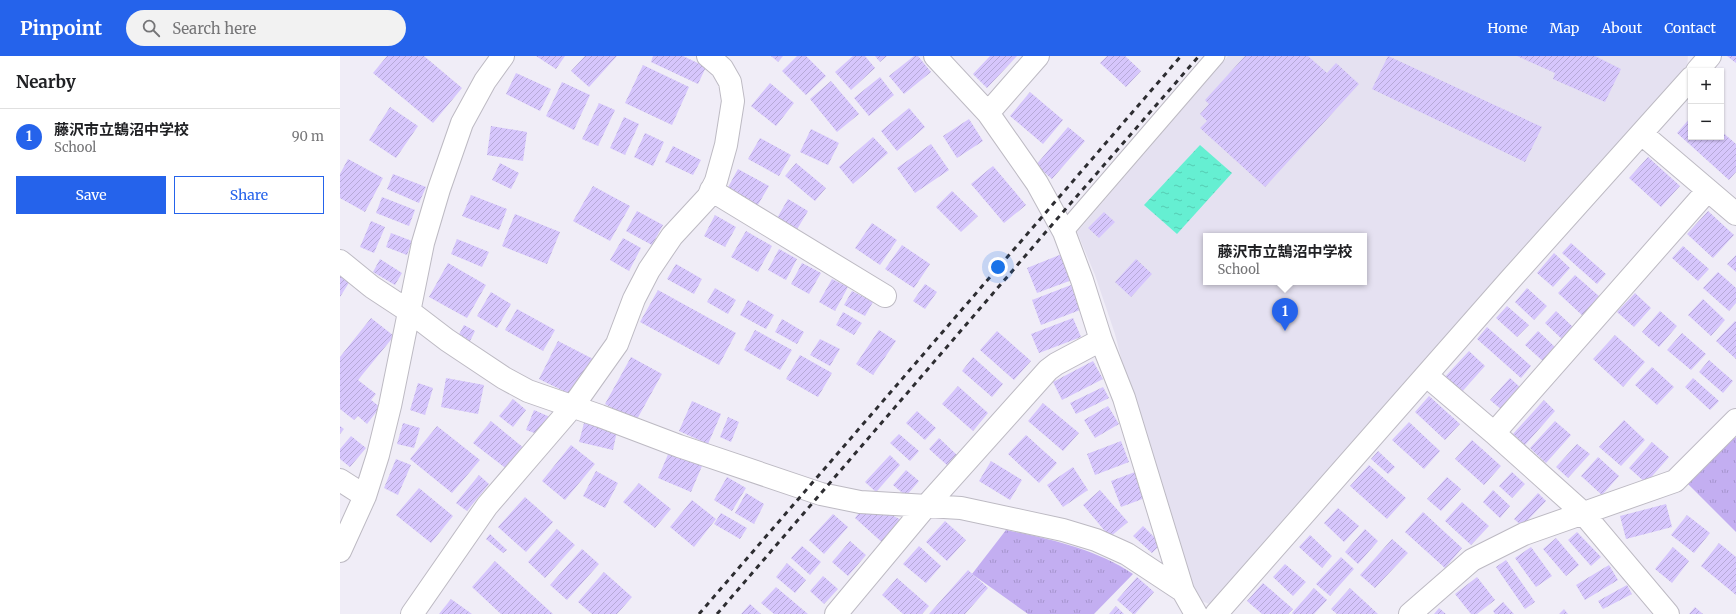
<!DOCTYPE html>
<meta charset="utf-8">
<style>
body{margin:0;font-family:Merriweather,"Noto Sans JP",serif;background:#f2f2f2;color:#202124}
.controls{position:absolute;right:12px;top:12px;display:grid;overflow:hidden;border-radius:0px;box-shadow:0 1px 3px #0004}
.controls button{width:36px;height:36px;display:grid;place-items:center;padding:0;border:0;border-bottom:1px solid #e0e0e0;background:#fff;color:#202124;font:20px sans-serif}
.you{position:absolute;left:658px;top:211px;width:14px;height:14px;margin:-10px;border:3px solid #fff;border-radius:50%;background:#1a73e8;box-shadow:0 0 0 6px #1a73e833}
.badge{display:grid;place-items:center;width:26px;height:26px;border-radius:50%;background:#2563eb;color:#fff;font-size:13px;font-weight:700}
.pin{position:absolute;translate:-50% -33px;filter:drop-shadow(0 1px 2px #0008)}
.pin::after{content:'';position:absolute;top:21px;width:14px;height:12px;background:inherit;clip-path:polygon(0 0,100% 0,50% 100%)}
.popup{position:absolute;left:863px;top:177px;width:164px;height:52px;box-sizing:border-box;display:grid;place-content:center;border-radius:0px;background:#fff;filter:drop-shadow(0 1px 3px #0005);font-size:13px;white-space:nowrap;color:#757577}
.popup b{font-size:15px;color:#202124}
.popup::after{content:'';position:absolute;left:50%;top:100%;margin-left:-8px;border:8px solid transparent;border-top-color:#fff}
.list{margin:0;padding:0;list-style:none}
h2{display:flex;justify-content:space-between;align-items:center;height:52px;margin:0;padding:0 16px;font-size:17px}
h2 small{font-size:13px;font-weight:400;color:#757577}
.list li{display:grid;grid-template-columns:26px 1fr auto;gap:12px;align-items:center;box-sizing:border-box;height:56px;padding:0 16px;border-top:1px solid #e0e0e0}
.list b{display:block;font-size:15px;white-space:nowrap}
.list p{margin:0;font-size:13px;white-space:nowrap;color:#757577}
.list em{font-size:13px;font-style:normal;color:#757577}
.actions{display:flex;gap:8px;padding:12px 16px}
.actions a{flex:1;padding:9px 0;border:1px solid #2563eb;border-radius:0px;text-align:center;font-size:14px;color:#2563eb}
.actions .main{background:#2563eb;color:#fff}
.icon{flex:none;width:22px;height:22px;fill:none;stroke:currentColor;stroke-width:2;stroke-linecap:round;stroke-linejoin:round}
.map{position:relative;flex:none;width:1396px;height:558px;overflow:hidden}
header{display:flex;align-items:center;gap:24px;box-sizing:border-box;height:56px;padding:0 20px;background:#2563eb;color:#fff}
header strong{font-size:19px}
nav{display:flex;gap:22px;margin-inline-start:auto;font-size:14px}
.search{width:280px;height:36px;background:#f2f2f2;display:flex;align-items:center;gap:10px;box-sizing:border-box;padding:0 14px;border-radius:22px;color:#757577;font-size:15px}
main{display:flex}
aside{flex:1;background:#fff}
.map>svg:first-child{display:block}
.built{fill:#e5e1f1;fill-rule:evenodd}
.park{fill:url(#park-tufts)}
.water{fill:url(#water-ripples)}
.building{fill:url(#building-hatch)}
.lines{fill:none;stroke-linecap:round;stroke-linejoin:round}
.pedestrian-casing{stroke:#bdbac3;stroke-width:19}
.minor-casing{stroke:#bdbac3;stroke-width:24}
.pedestrian{stroke:#fff;stroke-width:17}
.minor{stroke:#fff;stroke-width:22}
.rail{stroke:#2d2d31;stroke-width:3;stroke-dasharray:5 5;stroke-linecap:butt}
</style>
<header>
<strong>Pinpoint</strong>
<div class="search"><svg class="icon" aria-label="search" viewBox="0 0 24 24"><circle cx="10" cy="10" r="6"/><path d="M15 15l6 6"/></svg>Search here</div>
<nav><a>Home</a><a>Map</a><a>About</a><a>Contact</a></nav>
</header>
<main>
<aside>
<h2>Nearby<small></small></h2>
<ul class="list">
<li><span class="badge">1</span><div><b>藤沢市立鵠沼中学校</b><p>School</p></div><em>90 m</em></li>
</ul>
<div class="actions"><a class="main">Save</a><a>Share</a></div>
</aside>
<div class="map">
<svg width="1396" height="558" viewBox="0 0 1396 558">
<defs>
<pattern id="park-tufts" width="24" height="20" patternUnits="userSpaceOnUse"><rect width="24" height="20" fill="#c3aef1"/><path d="M3 7l-1-3M5 7V3M7 7l1-3M15 17l-1-3M17 17v-4M19 17l1-3" fill="none" stroke="#a694ce"/></pattern>
<pattern id="water-ripples" width="26" height="14" patternUnits="userSpaceOnUse"><rect width="26" height="14" fill="#65efd2"/><path d="M2 4q2-2 4 0t4 0M15 11q2-2 4 0t4 0" fill="none" stroke="#56ccb3"/></pattern>
<pattern id="building-hatch" width="6" height="6" patternUnits="userSpaceOnUse"><rect width="6" height="6" fill="#d6c6fc"/><path d="M-1 1l2-2M0 6l6-6M5 7l2-2" fill="none" stroke="#b6a9d7"/></pattern>
</defs>
<rect width="100%" height="100%" fill="#f0edf7"/>
<path class="built" d="M888,0H1348L1347,12L872,549L851,541L799,372L775,278L755,219L737,176ZM866,180H1024V226H866Z"/>
<path class="park" d="M1385,373L1396,382V476L1343,423Z
M666,474C710,483 756,493 793,518L754,558H688L632,518Z"/>
<path class="water" d="M860,89L892,117L837,178L804,149Z"/>
<path class="building" d="M47,0H84L122,32L93,67L33,17Z
M196,0H225L216,13Z
M245,0H277L249,31L231,15Z
M313,0H343L366,11L358,28L311,6Z
M431,0H443L438,6Z
M457,0H466L486,20L466,39L442,15Z
M513,0H525L535,12L511,34L495,16Z
M535,0H547L540,6Z
M574,0H578L591,16L564,38L549,20Z
M650,0H677L647,32L633,18Z
M767,0H785L801,15L786,31L760,7Z
M905,0H968L987,17L996,7L1019,28L925,131L860,72L867,65L860,58L869,48L865,44Z
M1048,0L1202,71L1185,106L1032,33Z
M1177,0H1255L1281,13L1265,46L1213,23L1215,17Z
M1387,0H1396V7Z
M303,9L349,31L332,69L285,47Z
M176,17L211,33L200,55L166,38Z
M540,21L554,39L529,60L514,42Z
M491,25L519,58L497,76L470,43Z
M222,26L250,39L234,74L206,60Z
M430,27L454,47L436,70L411,50Z
M690,36L723,64L703,88L670,60Z
M259,47L275,54L258,90L242,83Z
M50,51L78,70L56,102L29,84Z
M569,52L585,71L557,95L541,75Z
M284,61L299,68L285,99L270,92Z
M1351,61V81H1381V75L1396,88V116L1389,124L1337,77Z
M629,63L643,85L617,102L603,80Z
M151,70L187,76L183,105L147,99Z
M728,71L745,85L712,123L696,109Z
M471,73L499,87L488,109L460,96Z
M305,77L324,86L313,110L294,101Z
M533,81L548,97L513,128L499,111Z
M420,82L451,99L439,120L408,103Z
M591,88L609,114L575,137L557,112Z
M333,90L361,104L353,119L325,106Z
M1308,101L1340,130L1321,151L1289,122Z
M8,103L43,122L25,156L0,142V118Z
M160,107L179,117L171,133L152,124Z
M456,107L486,132L475,145L445,120Z
M653,110L686,149L664,167L631,128Z
M398,113L429,130L416,152L386,135Z
M53,118L86,131L79,147L47,133Z
M253,130L290,150L270,185L233,165Z
M612,135L638,160L621,176L596,151Z
M131,139L167,153L159,174L122,160Z
M42,141L75,154L69,170L36,157Z
M448,143L468,155L456,175L436,164Z
M297,155L323,169L312,189L286,175Z
M1368,155L1394,179L1373,202L1347,178Z
M764,156L775,166L759,182L748,172Z
M175,158L220,176L207,208L162,190Z
M375,159L396,171L385,191L364,180Z
M31,165L45,171L34,197L20,191Z
M532,167L557,184L540,209L515,192Z
M406,175L432,190L418,216L391,201Z
M51,177L72,185L67,199L46,191Z
M283,182L301,192L289,215L270,204Z
M117,183L149,196L142,211L111,198Z
M1231,187L1266,218L1257,228L1222,197Z
M562,189L590,208L574,232L545,213Z
M1343,190L1369,213L1358,225L1332,202Z
M439,193L457,203L446,224L428,214Z
M1214,197L1230,212L1213,231L1197,217Z
M722,198L732,224L697,237L687,212Z
M1396,199V216L1387,208Z
M40,203L62,217L55,229L33,216Z
M796,203L812,218L791,241L775,226Z
M108,207L146,229L127,262L89,241Z
M462,207L481,217L469,238L451,228Z
M336,208L362,223L354,238L327,223Z
M1378,216L1396,232V247L1389,255L1363,232Z
M0,219L10,225L0,241Z
M1235,219L1260,241L1243,260L1218,237Z
M492,223L508,231L495,255L479,246Z
M585,228L597,236L585,253L573,245Z
M731,229L740,254L701,269L692,244Z
M375,232L396,244L388,258L367,246Z
M1187,232L1207,250L1194,264L1175,246Z
M318,234L396,277L379,309L300,266Z
M512,235L533,246L525,260L504,249Z
M151,236L171,248L157,272L137,260Z
M1295,237L1311,252L1294,271L1277,256Z
M1363,243L1385,264L1371,280L1348,259Z
M408,244L434,259L426,273L400,259Z
M1167,250L1189,269L1177,281L1156,262Z
M177,253L215,274L203,295L165,274Z
M1216,255L1233,271L1222,283L1205,267Z
M1320,255L1337,270L1319,291L1302,276Z
M503,256L522,267L514,279L496,269Z
M31,262L54,280L18,324L36,338L31,344L40,351L27,368L18,360L14,364L0,353V301Z
M733,262L741,281L699,297L691,278Z
M442,263L464,276L457,288L435,276Z
M1395,265L1396,266V303L1376,285Z
M124,269L135,275L129,287L117,282Z
M1147,271L1191,310L1181,322L1137,283Z
M415,274L452,294L440,314L404,294Z
M539,274L556,285L533,319L516,308Z
M657,275L691,305L674,324L640,294Z
M1198,275L1217,293L1205,307L1185,289Z
M1342,277L1366,298L1351,314L1327,294Z
M1275,279L1305,306L1283,331L1253,303Z
M480,283L500,293L490,310L470,299Z
M218,285L255,304L236,341L199,323Z
M1129,295L1145,310L1120,338L1103,323Z
M460,299L492,317L478,341L446,323Z
M291,301L322,318L296,365L265,348Z
M633,301L663,328L652,341L622,315Z
M1369,304L1393,325L1383,337L1359,316Z
M753,305L763,323L722,344L713,326Z
M1312,311L1334,331L1317,349L1295,329Z
M106,322L144,329L138,358L101,351Z
M1170,322L1182,333L1162,354L1150,344Z
M1353,322L1379,345L1370,354L1345,331Z
M78,327L93,332L85,359L70,354Z
M618,330L648,357L633,375L602,348Z
M763,331L769,342L736,358L730,347Z
M1089,340L1120,368L1105,384L1075,356Z
M173,343L186,354L173,371L159,360Z
M1204,344L1215,355L1185,389L1173,378Z
M352,345L381,358L368,388L339,375Z
M703,347L739,377L723,395L688,365Z
M768,350L779,368L755,382L744,364Z
M194,354L210,361L203,380L186,374Z
M577,355L596,372L585,384L566,367Z
M388,361L399,366L391,386L380,381Z
M1284,364L1305,384L1281,410L1259,391Z
M151,365L185,393L168,414L133,387Z
M1215,365L1231,379L1206,407L1190,392Z
M1069,366L1100,395L1084,413L1052,384Z
M63,367L80,372L74,392L57,388Z
M244,367L277,375L273,394L239,386Z
M0,370L4,373L0,378Z
M97,370L140,404L112,437L70,403Z
M559,378L579,395L570,405L550,387Z
M686,379L717,407L699,427L668,398Z
M11,380L26,392L10,411L0,403V393Z
M599,382L617,399L608,410L589,393Z
M1132,384L1161,410L1144,429L1115,403Z
M781,385L789,406L755,419L747,398Z
M1312,386L1329,401L1306,427L1289,412Z
M1237,388L1250,398L1228,422L1216,411Z
M231,389L255,408L225,444L202,425Z
M1038,395L1055,411L1048,418L1031,403Z
M329,396L362,410L351,436L318,422Z
M550,399L560,409L536,436L525,426Z
M1258,401L1279,420L1262,439L1241,420Z
M56,403L71,409L58,439L44,432Z
M651,405L682,424L670,444L639,425Z
M1029,409L1066,442L1047,463L1010,430Z
M733,411L748,434L723,451L707,429Z
M566,414L579,425L566,440L553,429Z
M256,415L278,427L265,452L243,440Z
M795,416L805,442L781,451L771,425Z
M1172,416L1185,428L1172,442L1159,430Z
M139,419L149,428L127,455L116,447Z
M387,421L406,432L392,455L374,444Z
M1107,421L1121,433L1101,455L1087,443Z
M299,427L331,453L315,472L283,446Z
M79,432L113,460L91,487L56,459Z
M760,434L788,466L770,481L743,449Z
M1153,434L1170,450L1160,462L1143,446Z
M406,437L424,448L414,468L395,457Z
M1198,437L1206,445L1182,470L1174,463Z
M185,441L213,466L186,496L158,471Z
M352,444L376,463L354,491L330,471Z
M1122,446L1149,470L1131,489L1105,465Z
M1326,448L1332,471L1286,483L1280,460Z
M998,452L1019,470L1004,486L984,467Z
M522,453L544,455L565,466L545,489L515,462Z
M1083,456L1122,492L1105,512L1065,476Z
M381,457L407,472L400,483L374,468Z
M493,458L508,471L484,498L469,484Z
M1347,459L1370,477L1354,497L1331,479Z
M605,465L626,484L607,505L586,486Z
M803,470L821,488L812,497L793,480Z
M217,473L235,489L205,522L188,506Z
M1025,473L1038,485L1018,508L1005,496Z
M1237,476L1261,501L1251,510L1228,484Z
M150,478L167,494L163,497L146,483Z
M970,479L992,500L982,512L959,491Z
M1216,482L1239,509L1226,520L1203,493Z
M1052,483L1068,497L1035,532L1020,519Z
M510,485L526,499L508,520L492,506Z
M1379,487L1396,501V539L1361,510Z
M462,490L481,506L470,519L451,502Z
M579,490L601,510L586,527L563,508Z
M1191,491L1212,520L1196,531L1175,502Z
M1333,491L1349,505L1332,527L1315,513Z
M242,493L259,508L227,544L210,529Z
M1001,501L1014,513L990,540L976,528Z
M1166,504L1195,546L1185,553L1156,511Z
M155,505L213,558H161L132,531Z
M447,507L466,524L455,537L436,521Z
M945,508L966,526L953,540L933,521Z
M1269,509L1278,524L1245,544L1236,529Z
M628,514L648,532L625,558H589Z
M264,516L292,541L277,558H252L238,546Z
M483,520L498,533L484,548L470,535Z
M797,521L814,536L795,558H793L777,544Z
M1137,521L1155,544L1137,558H1131L1115,538Z
M557,522L589,550L582,558H563L542,539Z
M923,527L953,553L948,558H922L907,545Z
M1287,529L1292,538L1263,553L1258,545Z
M436,531L468,558H434L421,547Z
M974,532L987,544L974,558H953L952,557Z
M1010,532L1038,558H997L991,553Z
M111,543L132,558H99Z
M1163,546L1174,558H1155L1153,555Z
M410,548L421,558H401Z
M776,550L784,558H769Z
M1355,551L1363,558H1349Z
M1099,552L1106,558H1094Z
M1224,553L1228,558H1219Z"/>
<g class="lines">
<defs>
<path id="pedestrian" d="M724,176L876,0"/>
<path id="minor" d="M595,0L648,57L697,127L724,176L742,224L761,284L784,342L843,535L856,558
M1357,15L1370,0
M648,57L698,0
M1302,78L1396,158
M371,134L545,240
M0,205L32,231L73,258L107,284L164,322L188,335L260,360L339,390L481,438L520,446L621,452L723,474L756,484L787,498L843,535
M1087,320L1154,377L1242,456L1328,558
M1154,377L1368,134
M0,424L25,440
M0,495L25,440L38,399L50,350L83,187L99,133L122,67L145,25L163,0
M72,558L147,450L233,350L277,288L294,243L309,214L332,180L368,141L376,125L386,89L393,45L390,26L382,12L368,0
M496,558L587,449L708,314L716,308L761,284
M876,558L1169,225L1351,22
M1070,558L1132,504L1184,478L1335,425L1396,364"/>
</defs>
<use href="#pedestrian" class="pedestrian-casing"/>
<use href="#minor" class="minor-casing"/>
<use href="#pedestrian" class="pedestrian"/>
<use href="#minor" class="minor"/>
<path class="rail" d="M359,558L841,0
M377,558L717,163L859,0"/>
</g>
</svg>
<div class="controls">
<button>+</button>
<button>−</button>
</div>
<div class="you"></div>
<div class="pin badge" style="left:945px;top:275px">1</div>
<div class="popup"><b>藤沢市立鵠沼中学校</b>School</div>
</div>
</main>
